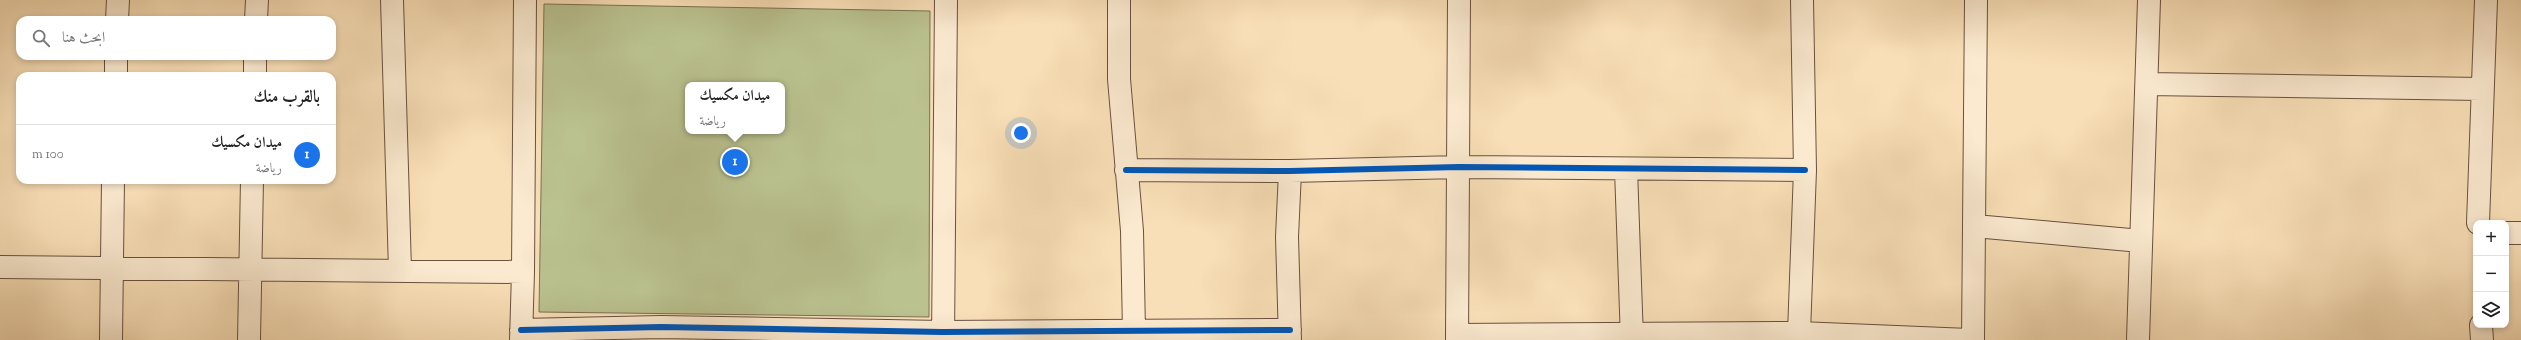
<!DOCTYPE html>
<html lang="ar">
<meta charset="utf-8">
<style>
body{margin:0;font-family:"Sorts Mill Goudy",Amiri,serif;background:#f6f6f6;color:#222;direction:rtl}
.controls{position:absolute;right:12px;bottom:12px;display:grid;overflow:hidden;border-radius:8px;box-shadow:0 2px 6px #0003}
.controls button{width:36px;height:36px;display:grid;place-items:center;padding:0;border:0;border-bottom:1px solid #e0e0e0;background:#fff;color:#222;font:20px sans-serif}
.you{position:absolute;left:1021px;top:133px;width:14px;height:14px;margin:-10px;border:3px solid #fff;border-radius:50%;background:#1a73e8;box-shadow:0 0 0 6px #1a73e833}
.badge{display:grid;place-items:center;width:26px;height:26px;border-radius:50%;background:#1a73e8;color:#fff;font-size:13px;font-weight:700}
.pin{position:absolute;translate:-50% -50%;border:2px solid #fff;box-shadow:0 1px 4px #0006}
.popup{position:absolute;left:685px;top:82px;width:100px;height:52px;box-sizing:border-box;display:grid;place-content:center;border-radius:8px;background:#fff;filter:drop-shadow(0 1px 3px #0005);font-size:13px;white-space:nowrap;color:#767676}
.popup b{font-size:15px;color:#222}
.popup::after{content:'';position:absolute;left:50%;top:100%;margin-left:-8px;border:8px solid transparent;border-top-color:#fff}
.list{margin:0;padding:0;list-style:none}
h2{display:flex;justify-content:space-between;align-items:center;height:52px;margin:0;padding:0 16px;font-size:17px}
h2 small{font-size:13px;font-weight:400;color:#767676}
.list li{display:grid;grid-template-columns:26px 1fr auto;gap:12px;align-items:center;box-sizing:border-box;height:60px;padding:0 16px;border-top:1px solid #e0e0e0}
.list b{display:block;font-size:15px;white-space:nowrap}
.list p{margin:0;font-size:13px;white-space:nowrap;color:#767676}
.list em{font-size:13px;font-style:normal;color:#767676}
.icon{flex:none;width:22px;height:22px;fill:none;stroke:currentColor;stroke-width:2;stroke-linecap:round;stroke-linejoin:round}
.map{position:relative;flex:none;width:2521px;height:340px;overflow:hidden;direction:ltr}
.search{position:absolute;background:#fff;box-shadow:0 2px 6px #0003;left:16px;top:16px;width:320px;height:44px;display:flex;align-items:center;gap:10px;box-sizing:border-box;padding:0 14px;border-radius:12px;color:#767676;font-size:15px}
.panel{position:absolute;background:#fff;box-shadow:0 2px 6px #0003;left:16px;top:72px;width:320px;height:112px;border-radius:12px;direction:rtl}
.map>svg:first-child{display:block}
.green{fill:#bac290;stroke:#7a7254;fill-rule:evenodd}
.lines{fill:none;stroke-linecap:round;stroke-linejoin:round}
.minor-casing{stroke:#695140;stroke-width:24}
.minor{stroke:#fbead0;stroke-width:22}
.cycleway-casing{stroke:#fbead0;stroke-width:8}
.cycleway{stroke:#0057b8;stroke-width:6}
</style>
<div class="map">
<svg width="2521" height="340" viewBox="0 0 2521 340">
<rect width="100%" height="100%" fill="#f9dfb7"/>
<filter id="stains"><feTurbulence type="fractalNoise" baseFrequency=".005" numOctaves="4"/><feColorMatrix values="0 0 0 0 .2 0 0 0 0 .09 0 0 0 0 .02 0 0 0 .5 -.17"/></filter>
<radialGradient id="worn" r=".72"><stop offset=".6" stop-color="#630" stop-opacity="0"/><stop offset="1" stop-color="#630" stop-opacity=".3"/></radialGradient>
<path class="green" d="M544,4L930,11L929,317L539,312ZM688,85H782V131H688Z"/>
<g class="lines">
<defs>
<path id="minor" d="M392,0L400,270
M1119,0V79L1132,231L1134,331
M117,20L118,0
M256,20L257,0
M116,76V56
M255,76V56
M2147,84L2481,89
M1626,169L1632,340
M1126,170L1290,171L1459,167L1805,170
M2478,223L2486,0
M1975,226L2141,241
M2506,233H2521
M0,267L523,272
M2481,325L2482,340
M521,330L661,327L942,332L1290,330
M1799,333L1805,170L1802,0
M1457,335L1799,333L1969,340
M111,340L113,180
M249,340L252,180
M521,340L523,272L525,0
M943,340L946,0
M1290,340L1287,237L1290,171
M1457,340L1459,0
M1973,340L1976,0
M2138,340L2149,0"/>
</defs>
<use href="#minor" class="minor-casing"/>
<use href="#minor" class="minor"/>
<defs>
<path id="cycleway" d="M1126,170L1290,171L1459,167L1805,170
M521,330L661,327L942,332L1290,330"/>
</defs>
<use href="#cycleway" class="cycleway-casing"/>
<use href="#cycleway" class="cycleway"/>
</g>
<rect width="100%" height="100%" filter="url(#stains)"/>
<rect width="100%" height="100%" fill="url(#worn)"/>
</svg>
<div class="controls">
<button>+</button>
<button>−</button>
<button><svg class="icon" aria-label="layers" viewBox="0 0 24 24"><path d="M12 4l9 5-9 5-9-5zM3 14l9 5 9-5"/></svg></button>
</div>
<div class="you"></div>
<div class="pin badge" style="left:735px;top:162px">1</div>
<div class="popup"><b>ميدان مكسيك</b>رياضة</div>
<div class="search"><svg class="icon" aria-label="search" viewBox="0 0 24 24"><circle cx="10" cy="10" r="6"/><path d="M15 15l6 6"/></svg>ابحث هنا</div>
<section class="panel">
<h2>بالقرب منك<small></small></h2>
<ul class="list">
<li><span class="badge">1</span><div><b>ميدان مكسيك</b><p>رياضة</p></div><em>100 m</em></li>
</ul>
</section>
</div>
